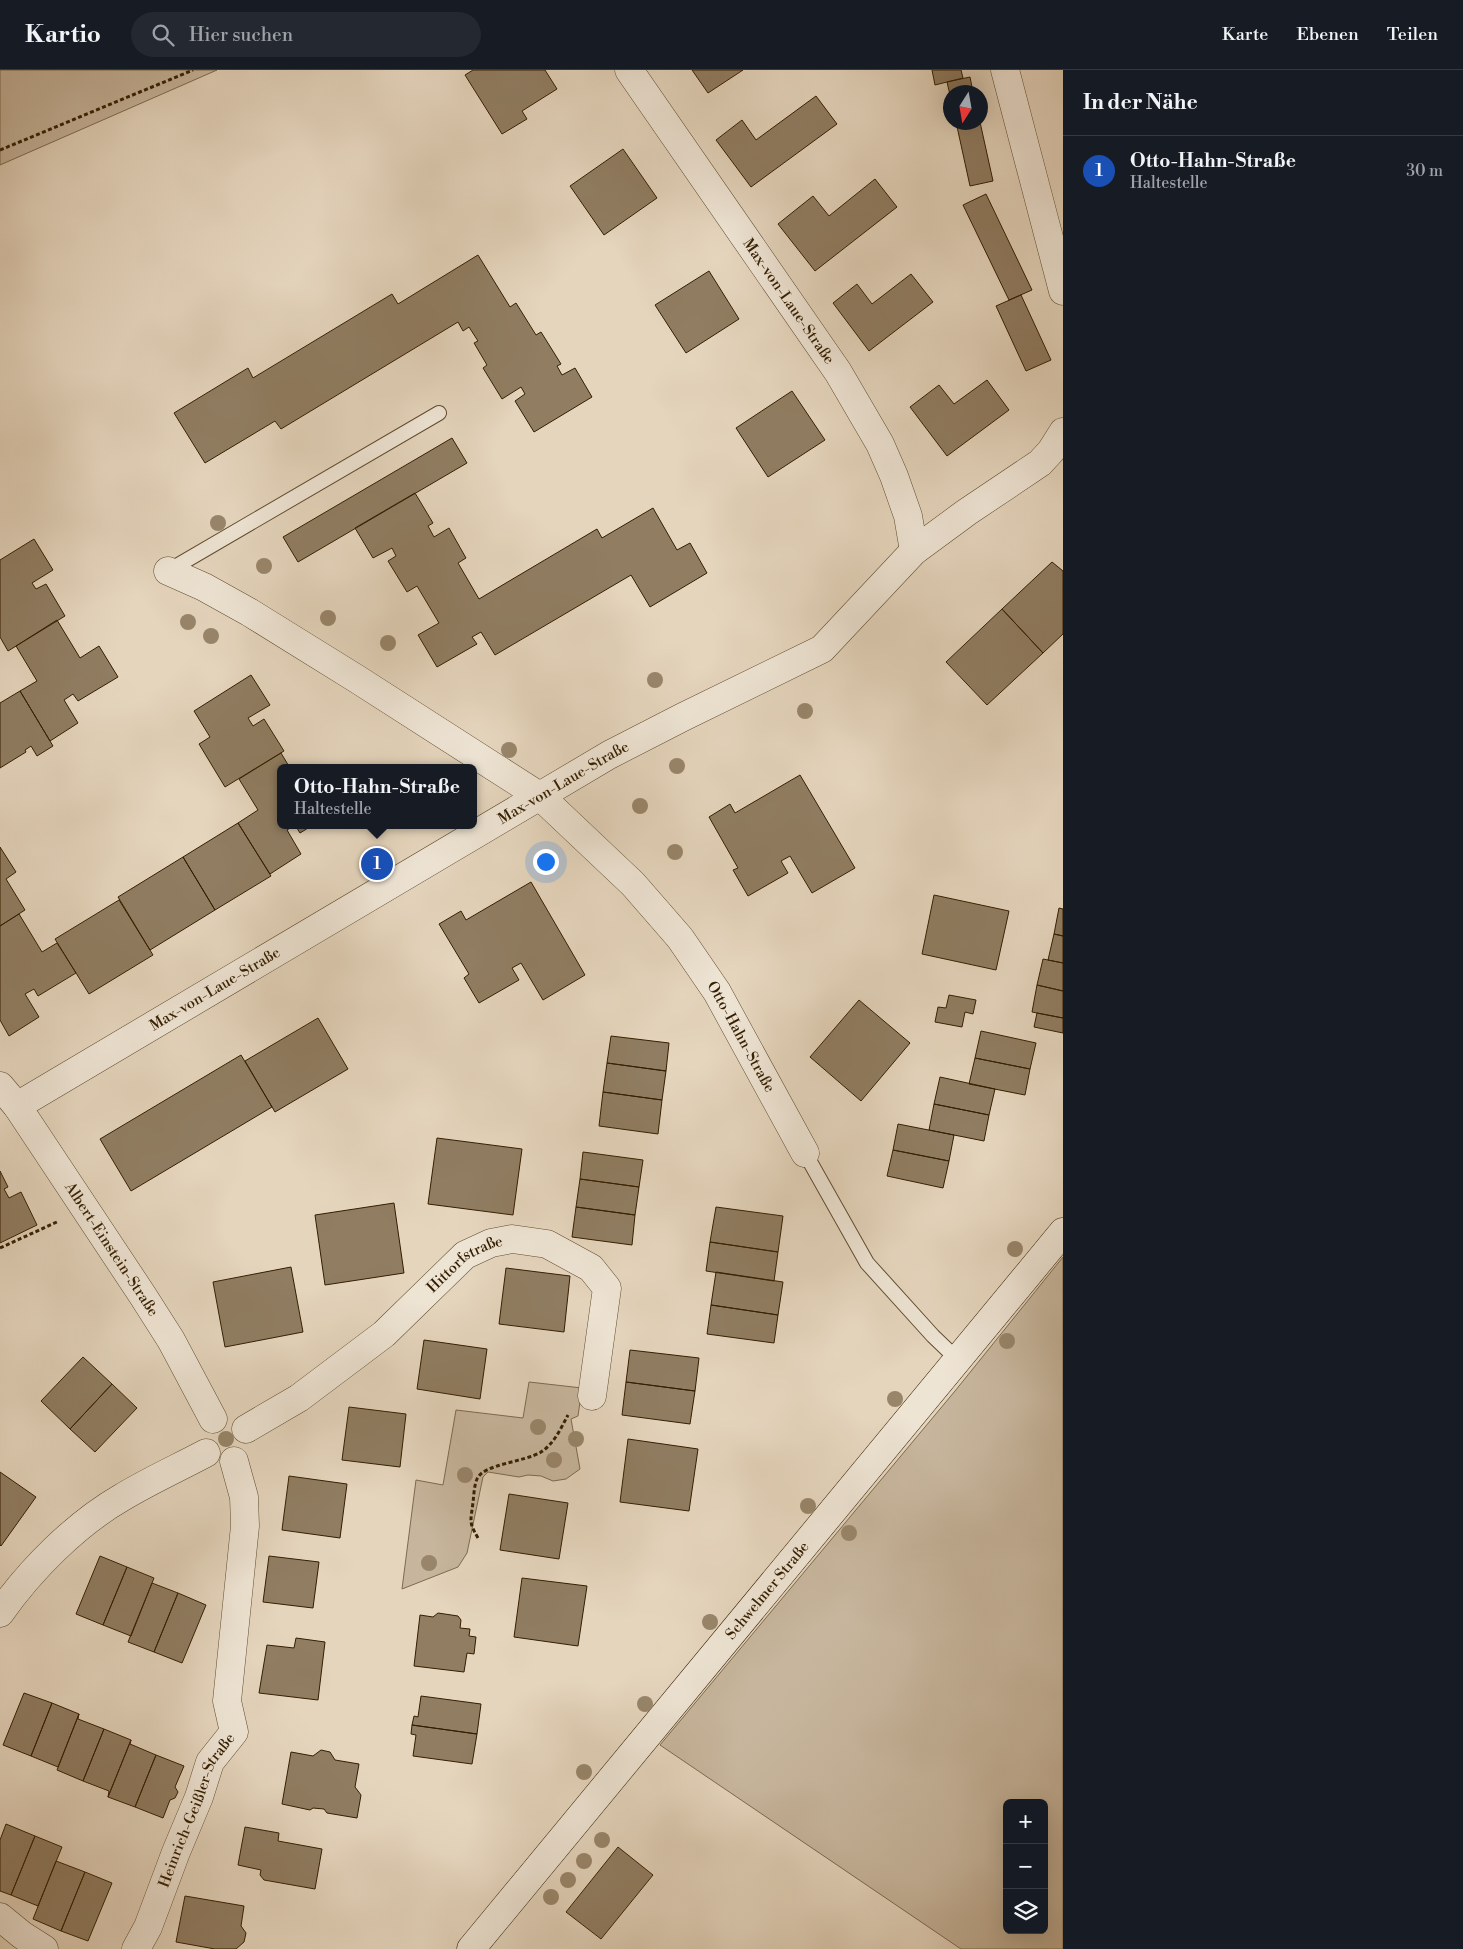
<!DOCTYPE html>
<html lang="de">
<meta charset="utf-8">
<style>
body{margin:0;font-family:"Libre Bodoni",serif;background:#242831;color:#f1f3f6}
.controls{position:absolute;right:15px;bottom:15px;display:grid;overflow:hidden;border-radius:8px;box-shadow:0 5px 20px #0002}
.controls button{width:45px;height:45px;display:grid;place-items:center;padding:0;border:0;border-bottom:1px solid #363941;background:#171b24;color:#f1f3f6;font:25px sans-serif}
.compass{position:absolute;left:943px;top:15px;width:45px;height:45px;border-radius:50%;background:#171b24;box-shadow:0 5px 20px #0002;rotate:191deg}
.you{position:absolute;left:545px;top:791px;width:18px;height:18px;margin:-12px;border:4px solid #fff;border-radius:50%;background:#1a73e8;box-shadow:0 0 0 8px #1a73e833}
.badge{display:grid;place-items:center;width:32px;height:32px;border-radius:50%;background:#c59692;color:#fff;font-size:16px;font-weight:700}
.pin{position:absolute;translate:-50% -50%;border:2px solid #fff;box-shadow:0 1px 5px #0006}
.popup{position:absolute;left:277px;top:694px;width:200px;height:65px;box-sizing:border-box;display:grid;place-content:center;border-radius:8px;background:#171b24;filter:drop-shadow(0 1px 4px #0005);font-size:16px;white-space:nowrap;color:#9ea1a6}
.popup b{font-size:19px;color:#f1f3f6}
.popup::after{content:'';position:absolute;left:50%;top:100%;margin-left:-10px;border:10px solid transparent;border-top-color:#171b24}
.list{margin:0;padding:0;list-style:none}
h2{display:flex;justify-content:space-between;align-items:center;height:65px;margin:0;padding:0 20px;font-size:21px}
h2 small{font-size:16px;font-weight:400;color:#9ea1a6}
.list li{display:grid;grid-template-columns:32px 1fr auto;gap:15px;align-items:center;box-sizing:border-box;height:70px;padding:0 20px;border-top:1px solid #363941}
.list b{display:block;font-size:19px;white-space:nowrap}
.list p{margin:0;font-size:16px;white-space:nowrap;color:#9ea1a6}
.list em{font-size:16px;font-style:normal;color:#9ea1a6}
.icon{flex:none;width:28px;height:28px;fill:none;stroke:currentColor;stroke-width:2;stroke-linecap:round;stroke-linejoin:round}
.map{position:relative;flex:none;width:1063px;height:1879px;overflow:hidden}
header{display:flex;align-items:center;gap:30px;box-sizing:border-box;height:70px;padding:0 25px;background:#171b24;border-bottom:1px solid #363941}
header strong{font-size:24px}
nav{display:flex;gap:28px;margin-inline-start:auto;font-size:18px}
.search{width:350px;height:45px;background:#242831;display:flex;align-items:center;gap:12px;box-sizing:border-box;padding:0 18px;border-radius:28px;color:#9ea1a6;font-size:19px}
main{display:flex}
aside{flex:1;background:#171b24}
.map>svg:first-child{display:block}
.green{fill:#c7b69d;stroke:#7e6a4e;fill-rule:evenodd}
.building{fill:#907d62;stroke:#341e00}
.lines{fill:none;stroke-linecap:round;stroke-linejoin:round}
.lane-casing{stroke:#604c2f;stroke-width:16}
.street-casing{stroke:#604c2f;stroke-width:29}
.secondary-casing{stroke:#341e00;stroke-width:29}
.path{stroke:#341e00;stroke-width:3;stroke-dasharray:4 2.5;stroke-linecap:butt}
.lane{stroke:#eee4d4;stroke-width:14}
.street{stroke:#eee4d4;stroke-width:28}
.secondary{stroke:#eee4d4;stroke-width:28}
.tree{fill:#98856a}
.labels{text-anchor:middle;stroke-width:5;stroke-linejoin:round;paint-order:stroke}
.street-label{font-size:15px;fill:#341e00;stroke:#eee4d4}
</style>
<header>
<strong>Kartio</strong>
<div class="search"><svg class="icon" aria-label="search" viewBox="0 0 24 24"><circle cx="10" cy="10" r="6"/><path d="M15 15l6 6"/></svg>Hier suchen</div>
<nav><a>Karte</a><a>Ebenen</a><a>Teilen</a></nav>
</header>
<main>
<div class="map">
<svg width="1063" height="1879" viewBox="0 0 1063 1879">
<rect width="100%" height="100%" fill="#e5d5bd"/>
<filter id="stains"><feTurbulence type="fractalNoise" baseFrequency=".004" numOctaves="4"/><feColorMatrix values="0 0 0 0 .2 0 0 0 0 .09 0 0 0 0 .02 0 0 0 .5 -.17"/></filter>
<radialGradient id="worn" r=".72"><stop offset=".6" stop-color="#630" stop-opacity="0"/><stop offset="1" stop-color="#630" stop-opacity=".3"/></radialGradient>
<path class="green" d="M0,0H217L0,95Z
M1063,1187V1879H961L660,1675L955,1321ZM1007,1733H1044V1860H1007Z
M529,1312L582,1318L578,1346L571,1349L580,1399L566,1409L553,1411L541,1406L528,1405L519,1407L488,1402L483,1407L467,1483L458,1497L402,1519L416,1410L443,1415L456,1340L523,1348Z"/>
<path class="building" d="M473,0H545L557,19L522,41L527,49L502,64L465,5Z
M692,0H743L708,23Z
M932,0H961L963,8L935,15Z
M970,7L973,22H951V29L947,12Z
M816,26L837,54L751,117L716,70L742,50L756,70Z
M956,52H980L993,111L970,116Z
M623,79L657,128L604,165L570,116Z
M875,109L897,137L815,201L778,154L813,126L829,146Z
M986,124L1032,220L1009,230L963,135Z
M478,185L510,237L516,233L536,265L541,262L561,294L557,296L562,305L575,298L592,327L534,362L515,331L525,324L521,317L502,329L483,298L487,295L474,273L478,271L469,257L463,261L458,252L281,359L275,351L205,393L174,343L248,298L253,308L392,224L398,234Z
M709,201L739,249L686,283L655,235Z
M911,204L933,232L869,281L833,233L857,214L872,234Z
M1021,225L1051,290L1026,301L996,236Z
M987,310L1009,340L947,386L910,337L939,315L954,334Z
M792,321L825,370L768,407L736,358Z
M452,368L467,393L298,492L283,467Z
M415,423L433,453L428,456L434,467L449,458L466,488L458,493L479,529L597,459L602,468L653,438L677,480L690,473L707,503L650,537L631,505L495,585L481,562L472,567L477,574L437,597L418,565L439,553L417,516L407,522L388,491L396,486L392,478L373,488L355,458Z
M34,469L53,500L32,513L36,519L46,514L65,546L8,581L0,567V490Z
M1052,492L1063,501V564L1043,583L1002,539Z
M1002,539L1043,583L987,635L946,592Z
M57,550L80,588L99,576L118,607L78,631L73,624L64,630L78,653L50,671L20,621L37,611L16,576Z
M251,605L270,635L248,648L253,656L264,649L284,681L225,717L199,674L210,667L194,641Z
M20,621L53,676L37,686L31,676L25,680L26,682L0,698V633Z
M281,683L290,698H281V755H295L287,760L301,784L270,804L238,753L258,740L239,709Z
M800,705L855,798L812,823L790,786L781,791L788,803L748,826L733,800L738,798L709,747L730,734L735,743Z
M238,753L271,806L215,840L183,787Z
M295,755H313L300,763Z
M0,777L16,802L6,809L25,840L0,856Z
M183,787L215,840L150,880L118,827Z
M531,812L585,905L543,930L521,893L512,898L519,910L479,933L464,908L469,904L439,854L461,841L466,850Z
M934,825L1009,841L996,900L922,884Z
M119,830L153,885L89,924L55,869Z
M1059,838L1063,839V866L1054,864Z
M19,844L42,882L57,873L76,903L38,926L34,919L25,924L39,947L9,966L0,950V856Z
M1054,864L1063,866V893L1048,890Z
M1043,889L1063,893V921L1037,915Z
M1037,915L1063,921V948L1032,942Z
M949,925L976,930L973,944L965,942L962,957L935,952L938,937L946,938Z
M859,930L910,973L861,1031L810,987Z
M1037,943L1063,948V963L1034,957Z
M318,948L348,999L275,1042L245,991Z
M981,961L1036,973L1030,999L975,988Z
M611,966L669,973L666,1001L607,993Z
M241,985L272,1037L131,1121L100,1069Z
M975,988L1030,999L1025,1025L969,1014Z
M607,993L666,1001L662,1030L603,1022Z
M940,1007L995,1019L989,1045L934,1034Z
M603,1022L662,1030L658,1064L599,1056Z
M934,1034L989,1045L984,1071L929,1060Z
M898,1054L954,1065L949,1091L893,1080Z
M437,1068L522,1079L513,1145L428,1134Z
M893,1080L949,1091L943,1118L887,1106Z
M583,1082L643,1090L639,1117L580,1109Z
M0,1101L8,1117L4,1119L9,1128L21,1122L37,1155L0,1173Z
M580,1109L639,1117L635,1145L576,1137Z
M394,1133L404,1203L325,1215L315,1145Z
M576,1137L635,1145L632,1175L572,1167Z
M716,1137L783,1146L778,1182L710,1172Z
M710,1172L778,1182L774,1211L706,1201Z
M291,1197L303,1262L225,1277L213,1212Z
M506,1198L570,1206L564,1262L499,1254Z
M716,1202L783,1212L778,1245L711,1235Z
M711,1235L778,1245L774,1273L707,1264Z
M424,1270L487,1279L480,1329L417,1319Z
M630,1280L699,1288L695,1321L626,1312Z
M83,1287L112,1314L70,1359L41,1331Z
M626,1312L695,1321L690,1354L622,1345Z
M112,1314L137,1338L95,1382L70,1359Z
M349,1337L406,1344L400,1397L342,1390Z
M628,1369L698,1379L689,1441L620,1432Z
M0,1402L36,1427L1,1476L0,1475Z
M289,1406L347,1414L340,1468L282,1460Z
M509,1424L568,1433L559,1489L500,1480Z
M100,1486L127,1497L103,1555L76,1544Z
M269,1486L319,1492L313,1538L263,1532Z
M127,1497L154,1508L131,1566L103,1555Z
M522,1508L587,1516L578,1576L514,1567Z
M152,1513L178,1523L154,1582L128,1572Z
M178,1523L206,1535L182,1593L154,1582Z
M438,1543L458,1546L461,1550L460,1558L470,1559L469,1566L476,1567L474,1584L467,1583L464,1602L414,1596L420,1545L433,1547Z
M296,1568L325,1572L318,1630L259,1623L267,1575L294,1578Z
M24,1623L52,1633L31,1686L3,1675Z
M421,1626L481,1634L477,1664L412,1655L414,1646L418,1647Z
M52,1633L79,1644L58,1697L31,1686Z
M79,1644L78,1649L104,1659L83,1711L57,1700Z
M412,1655L477,1664L472,1694L413,1686L416,1665L411,1664Z
M104,1659L131,1670L108,1727L109,1721L83,1711Z
M131,1670L130,1674L156,1685L135,1737L108,1727Z
M321,1680L330,1682L335,1690L359,1694L355,1717L361,1725L357,1748L327,1743L324,1739L313,1738L310,1740L282,1734L291,1682L313,1686Z
M156,1685L184,1696L175,1717L178,1722L175,1728L170,1730L163,1748L135,1737Z
M6,1754L35,1766L11,1825L0,1821V1770Z
M245,1757L279,1763L278,1771L322,1779L315,1819L264,1810L260,1805L261,1800L238,1795Z
M35,1766L62,1777L38,1836L11,1825Z
M618,1777L653,1805L601,1869L566,1842Z
M56,1791L85,1802L61,1861L33,1849Z
M85,1802L112,1813L88,1871L61,1861Z
M185,1826L244,1836L241,1856L246,1863L244,1872L236,1879H215L176,1872Z"/>
<g class="lines">
<defs>
<path id="lane" d="M168,501L439,343
M805,1083L867,1193L933,1266L958,1290"/>
<g id="street">
<path id="s1" d="M629,0L838,302L880,374L894,406L908,446L914,481"/>
<path d="M1005,0L1063,221"/>
<path id="s2" d="M168,501L204,517L249,542L357,609L541,727L633,814L680,868L717,922L805,1083"/>
<path id="s3" d="M0,1016L17,1036L143,1226L171,1270L213,1349"/>
<path id="s4" d="M17,1036L609,685L683,647L822,579L914,481L967,442L1040,393L1051,381L1063,362"/>
<path id="s5" d="M246,1359L299,1328L384,1264L465,1185L491,1173L512,1169L547,1174L591,1198L607,1218L592,1326"/>
<path d="M0,1543C30,1500 76,1454 121,1428C149,1411 178,1398 206,1383"/>
<path d="M0,1847L22,1865L44,1879"/>
<path id="s6" d="M136,1879L148,1857L176,1782L199,1727L210,1692L234,1662L227,1631L245,1456L244,1427L234,1391"/>
</g>
<g id="secondary">
<path id="s7" d="M471,1879L1063,1162"/>
</g>
</defs>
<use href="#lane" class="lane-casing"/>
<use href="#street" class="street-casing"/>
<use href="#secondary" class="secondary-casing"/>
<path class="path" d="M0,80L193,0
M0,1178L59,1151
M478,1468C468,1451 471,1451 473,1432C474,1425 474,1416 477,1409C483,1394 525,1392 541,1382C554,1374 561,1358 568,1345"/>
<use href="#lane" class="lane"/>
<use href="#street" class="street"/>
<use href="#secondary" class="secondary"/>
</g>
<g class="tree">
<circle cx="218" cy="453" r="8"/>
<circle cx="264" cy="496" r="8"/>
<circle cx="328" cy="548" r="8"/>
<circle cx="188" cy="552" r="8"/>
<circle cx="211" cy="566" r="8"/>
<circle cx="388" cy="573" r="8"/>
<circle cx="655" cy="610" r="8"/>
<circle cx="805" cy="641" r="8"/>
<circle cx="509" cy="680" r="8"/>
<circle cx="677" cy="696" r="8"/>
<circle cx="640" cy="736" r="8"/>
<circle cx="675" cy="782" r="8"/>
<circle cx="1015" cy="1179" r="8"/>
<circle cx="1007" cy="1271" r="8"/>
<circle cx="895" cy="1329" r="8"/>
<circle cx="538" cy="1357" r="8"/>
<circle cx="226" cy="1369" r="8"/>
<circle cx="576" cy="1369" r="8"/>
<circle cx="554" cy="1390" r="8"/>
<circle cx="465" cy="1405" r="8"/>
<circle cx="808" cy="1436" r="8"/>
<circle cx="849" cy="1463" r="8"/>
<circle cx="429" cy="1493" r="8"/>
<circle cx="710" cy="1552" r="8"/>
<circle cx="645" cy="1634" r="8"/>
<circle cx="584" cy="1702" r="8"/>
<circle cx="602" cy="1770" r="8"/>
<circle cx="584" cy="1791" r="8"/>
<circle cx="568" cy="1810" r="8"/>
<circle cx="551" cy="1827" r="8"/>
</g>
<g class="labels">
<g class="street-label">
<text dy="5" stroke="none"><textPath href="#s1" startOffset="281">Max-von-Laue-Straße</textPath></text>
<text dy="5" stroke="none"><textPath href="#s4" startOffset="635">Max-von-Laue-Straße</textPath></text>
<text dy="5" stroke="none"><textPath href="#s4" startOffset="230">Max-von-Laue-Straße</textPath></text>
<text dy="5" stroke="none"><textPath href="#s2" startOffset="751">Otto-Hahn-Straße</textPath></text>
<text dy="5" stroke="none"><textPath href="#s3" startOffset="198">Albert-Einstein-Straße</textPath></text>
<text dy="5" stroke="none"><textPath href="#s5" startOffset="276">Hittorfstraße</textPath></text>
<text dy="5" stroke="none"><textPath href="#s7" startOffset="465">Schwelmer Straße</textPath></text>
<text dy="5" stroke="none"><textPath href="#s6" startOffset="152">Heinrich-Geißler-Straße</textPath></text>
</g>
</g>
<rect width="100%" height="100%" filter="url(#stains)"/>
<rect width="100%" height="100%" fill="url(#worn)"/>
</svg>
<div class="controls">
<button>+</button>
<button>−</button>
<button><svg class="icon" aria-label="layers" viewBox="0 0 24 24"><path d="M12 4l9 5-9 5-9-5zM3 14l9 5 9-5"/></svg></button>
</div>
<svg class="compass" viewBox="-18 -18 36 36"><path d="M0-13l5 13h-10z" fill="#e53935"/><path d="M0 13l5-13h-10z" fill="#9ea1a6"/></svg>
<div class="you"></div>
<div class="pin badge" style="left:377px;top:794px;background:#1a4fb4">1</div>
<div class="popup"><b>Otto-Hahn-Straße</b>Haltestelle</div>
</div>
<aside>
<h2>In der Nähe<small></small></h2>
<ul class="list">
<li><span class="badge" style="background:#1a4fb4">1</span><div><b>Otto-Hahn-Straße</b><p>Haltestelle</p></div><em>30 m</em></li>
</ul>
</aside>
</main>
